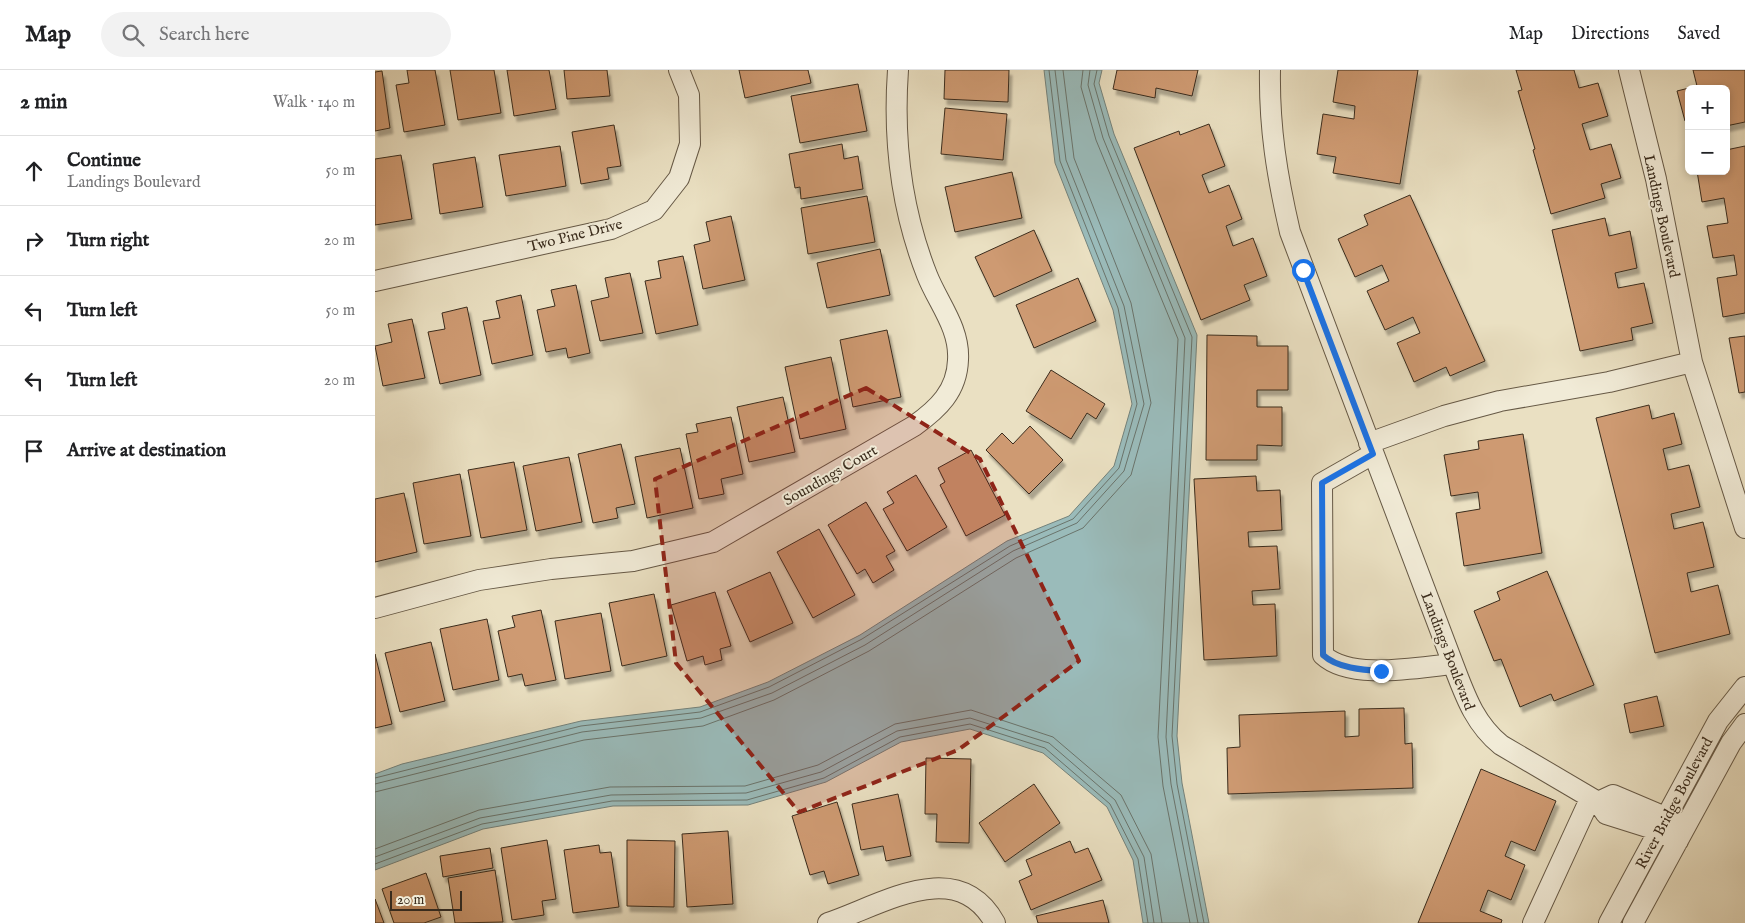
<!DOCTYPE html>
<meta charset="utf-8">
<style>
body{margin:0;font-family:"IM FELL English",serif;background:#f2f2f2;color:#202124}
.controls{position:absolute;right:15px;top:15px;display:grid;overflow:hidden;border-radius:8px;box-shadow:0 2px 8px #0003}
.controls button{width:45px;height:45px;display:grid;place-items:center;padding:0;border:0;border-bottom:1px solid #e0e0e0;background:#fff;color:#202124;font:25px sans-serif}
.scale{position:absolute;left:15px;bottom:12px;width:72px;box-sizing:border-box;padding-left:5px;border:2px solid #3a2c1d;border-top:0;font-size:14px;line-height:18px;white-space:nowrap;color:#3a2c1d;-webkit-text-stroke:4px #f1ebd7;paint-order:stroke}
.stop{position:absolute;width:15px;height:15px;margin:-11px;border:4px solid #1a73e8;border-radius:50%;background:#fff}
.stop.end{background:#1a73e8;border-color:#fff;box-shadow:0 1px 5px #0008}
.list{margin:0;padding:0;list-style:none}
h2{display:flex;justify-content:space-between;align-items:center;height:65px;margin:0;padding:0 20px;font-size:21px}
h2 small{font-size:16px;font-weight:400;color:#757577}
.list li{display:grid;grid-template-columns:32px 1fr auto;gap:15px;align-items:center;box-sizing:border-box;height:70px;padding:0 20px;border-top:1px solid #e0e0e0}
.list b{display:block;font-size:19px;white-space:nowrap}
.list p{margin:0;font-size:16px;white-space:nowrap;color:#757577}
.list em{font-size:16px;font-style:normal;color:#757577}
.icon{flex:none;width:28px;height:28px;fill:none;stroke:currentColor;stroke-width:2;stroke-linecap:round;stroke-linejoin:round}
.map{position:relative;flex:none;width:1370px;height:853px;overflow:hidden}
header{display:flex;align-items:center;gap:30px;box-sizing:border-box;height:70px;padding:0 25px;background:#fff;border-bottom:1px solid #e0e0e0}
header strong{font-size:24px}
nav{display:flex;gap:28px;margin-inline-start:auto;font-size:18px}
.search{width:350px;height:45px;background:#f2f2f2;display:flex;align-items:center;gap:12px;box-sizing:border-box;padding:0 18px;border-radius:28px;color:#757577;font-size:19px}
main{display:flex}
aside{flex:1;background:#fff}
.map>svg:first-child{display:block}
.water{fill:#9abbba;stroke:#74827b}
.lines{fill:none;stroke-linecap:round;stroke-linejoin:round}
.shore{stroke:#6a746c;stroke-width:1}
.building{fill:#ce9a72;stroke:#3a2c1d;filter:url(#shadow)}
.street-casing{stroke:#665946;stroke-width:22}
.street{stroke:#f1ebd7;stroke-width:20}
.route{stroke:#1a73e8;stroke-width:6}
.marked{fill:#8f2418;fill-opacity:0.2;stroke:#8f2418;stroke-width:4;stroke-dasharray:10 6;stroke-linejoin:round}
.labels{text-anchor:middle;stroke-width:4;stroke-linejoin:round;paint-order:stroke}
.street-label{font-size:15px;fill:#3a2c1d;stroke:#f1ebd7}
</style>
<header>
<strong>Map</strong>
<div class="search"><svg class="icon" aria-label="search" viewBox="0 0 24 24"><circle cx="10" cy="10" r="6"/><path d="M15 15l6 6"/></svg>Search here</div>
<nav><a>Map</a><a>Directions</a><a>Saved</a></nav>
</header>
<main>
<aside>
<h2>2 min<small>Walk · 140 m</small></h2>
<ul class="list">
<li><svg class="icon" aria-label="ahead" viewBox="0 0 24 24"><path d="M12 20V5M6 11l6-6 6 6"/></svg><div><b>Continue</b><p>Landings Boulevard</p></div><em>50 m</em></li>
<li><svg class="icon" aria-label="right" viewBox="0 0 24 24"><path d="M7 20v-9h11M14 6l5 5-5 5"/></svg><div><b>Turn right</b></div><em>20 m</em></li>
<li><svg class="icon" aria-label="left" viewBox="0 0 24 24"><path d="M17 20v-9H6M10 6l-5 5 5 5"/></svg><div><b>Turn left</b></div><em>50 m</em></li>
<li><svg class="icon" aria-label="left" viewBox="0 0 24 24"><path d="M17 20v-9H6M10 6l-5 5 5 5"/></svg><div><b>Turn left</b></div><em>20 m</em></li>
<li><svg class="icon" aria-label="arrive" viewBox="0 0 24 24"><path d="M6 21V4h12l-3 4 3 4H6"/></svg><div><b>Arrive at destination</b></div></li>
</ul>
</aside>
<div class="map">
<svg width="1370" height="853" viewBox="0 0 1370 853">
<defs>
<filter id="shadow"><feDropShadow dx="3" dy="5.5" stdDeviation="1" flood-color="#0004"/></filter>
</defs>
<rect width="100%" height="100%" fill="#eae0c2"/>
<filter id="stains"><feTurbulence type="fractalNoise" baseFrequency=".004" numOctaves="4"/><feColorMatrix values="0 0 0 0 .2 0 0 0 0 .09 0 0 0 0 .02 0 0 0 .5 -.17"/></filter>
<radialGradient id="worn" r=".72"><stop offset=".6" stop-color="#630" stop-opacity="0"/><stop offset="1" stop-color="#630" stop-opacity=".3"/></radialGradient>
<path class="water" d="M669,0H727L724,13L739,64L822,265L802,666L807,713L834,853H768L758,790L732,737L668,683L595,659L526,672L451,712L373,735L238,736L108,759L0,800V704L27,694L206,651L325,637L393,612L485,565L632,471L694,446L739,396L757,334L738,240L680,93Z"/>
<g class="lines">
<path class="shore" d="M708,0L706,17L721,70L803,269L783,667L788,716L815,853
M715,0L713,15L728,68L810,268L791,667L796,714L823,853
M722,0L719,14L734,66L817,267L797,666L802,714L829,853
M0,708L206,656L325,642L394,617L487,569L635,476L698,449L744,398L762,334L743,238L685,91L674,0
M0,714L207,662L326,648L397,623L490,575L638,481L702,453L749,401L769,334L749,236L691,90L680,0
M0,722L209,670L328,656L399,630L494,581L641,488L708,458L756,405L776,333L756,233L699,88L688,0
M0,779L104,740L235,717L370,716L443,695L520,654L596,640L678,667L746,725L776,784L787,853
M0,787L105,748L236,725L371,723L446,702L522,661L595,648L674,673L740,730L769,787L779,853
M0,794L107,754L237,731L372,730L449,708L525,667L595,654L670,678L735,734L763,789L773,853"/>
</g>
<path class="building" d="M32,0H60L70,55L29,62L21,15L34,13Z
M75,0H119L126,43L83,50Z
M132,0H174L181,39L139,46Z
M189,0H232L235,26L192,29Z
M364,0H433L436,13L370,28Z
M570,0H634L633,32L569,29Z
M742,0H823L817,26L781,18L780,28L738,19Z
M963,0H1043L1025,114L958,103L961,87L942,84L948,44L979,49L980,36L958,32Z
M1141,0H1199L1204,18L1223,13L1233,46L1207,54L1215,80L1236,74L1246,108L1226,114L1230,128L1176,144L1158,80L1160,79L1143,21L1147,20Z
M1318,0H1370V52L1351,56V19H1314V50L1310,51L1302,21L1322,16Z
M7,1L15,58L0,61V2Z
M483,14L492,61L425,73L416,26Z
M570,38L632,44L628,90L566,84Z
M834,54L850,96L827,105L834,123L854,115L867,149L851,156L858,176L878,168L892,206L869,215L875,230L826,250L759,78L804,61L805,65Z
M239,55L246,96L232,98L234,109L206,114L197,62Z
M467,74L469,89L483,86L488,119L426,129L425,117L420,118L414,84Z
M185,76L191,116L131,126L124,85Z
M1370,76V243L1348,247L1342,208L1362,205L1359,185L1338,188L1332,156L1353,153L1349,128L1327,132L1322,101H1351V80Z
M26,85L37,149L0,155V89Z
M100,87L108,137L65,144L58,94Z
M637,102L647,148L580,162L570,117Z
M1035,125L1110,291L1075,306L1071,297L1039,312L1022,273L1045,263L1038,247L1010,260L992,221L1014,211L1007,195L980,207L963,169L993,155L989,145Z
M492,126L500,172L433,184L426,138Z
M356,146L370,210L328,219L319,175L335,171L331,152Z
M1230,148L1234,166L1255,161L1262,198L1240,203L1243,218L1269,213L1278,253L1256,258L1258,270L1205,281L1177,160Z
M659,160L677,201L619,227L600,187Z
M505,179L515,225L452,238L442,193Z
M308,186L323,255L281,264L270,211L286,208L283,191Z
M255,203L268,263L225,271L216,231L234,227L230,208Z
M703,208L721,251L659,278L641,235Z
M201,215L215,283L193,288L191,278L171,282L162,240L180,236L176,220Z
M146,225L158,285L117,294L108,251L125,248L121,231Z
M92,237L106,305L65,314L53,262L70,259L67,243Z
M37,249L50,308L8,316L0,276L17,272L13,254Z
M512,260L526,327L478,337L465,270Z
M832,265L882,266V276H913V320H882V337H907V376L882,375V390H831Z
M1370,266V322L1364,323L1354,268Z
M456,287L471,359L425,369L410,297Z
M676,300L730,334L721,349L712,343L696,369L651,341Z
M408,327L420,382L374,392L362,337Z
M1274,335L1277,349L1299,343L1307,374L1288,379L1293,400L1314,395L1325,437L1296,444L1299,459L1328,452L1339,497L1312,503L1316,522L1343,515L1355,564L1280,583L1221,348Z
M356,347L368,404L346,409L349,424L324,429L311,364L323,362L321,354Z
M655,356L688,390L654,424L611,380L627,363L638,374Z
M1148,364L1167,483L1089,496L1081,443L1105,439L1103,422L1076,426L1069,385L1104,379L1103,371Z
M246,374L260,434L241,438L243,448L218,453L203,384Z
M305,378L318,438L272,448L260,387Z
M596,380L630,445L591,466L565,415L570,412L563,398Z
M194,387L207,452L161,461L148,396Z
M139,392L152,460L106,468L93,400Z
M85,404L96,466L49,474L38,413Z
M541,405L572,457L532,481L508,439L519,433L512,422Z
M881,406L882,421L905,420L907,460L873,462L874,477L902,476L905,519L877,521L878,535L900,534L902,586L829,590L819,409Z
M29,423L42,482L0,492V429Z
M491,432L520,481L511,486L519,500L498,513L490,499L482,504L453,455Z
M444,459L480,525L438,548L402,482Z
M1172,501L1219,615L1179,631L1176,624L1145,637L1126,589L1119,591L1099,541L1125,530L1122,522Z
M395,502L418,553L375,572L352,521Z
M340,522L356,576L345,579L347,590L330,595L328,586L312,591L296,535Z
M279,524L292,586L247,596L234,533Z
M166,540L181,610L150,616L147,604L133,607L123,561L140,557L137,546Z
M226,543L236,601L190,609L180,551Z
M112,549L124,610L78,620L65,559Z
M56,572L70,631L25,642L10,583Z
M0,584L17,654L0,658Z
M1282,626L1289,656L1255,663L1249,634Z
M1029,638L1030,674L1037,673L1038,718L853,724L852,678L865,677L864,645L970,641V667L984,666V639Z
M551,688L596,689L594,773L561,772L562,744H550Z
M1106,699L1181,731L1160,781L1136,771L1130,786L1150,795L1136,830L1113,820L1105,841L1127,850L1126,853H1043Z
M659,714L685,753L630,792L604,753Z
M523,724L536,786L511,791L508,776L486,780L477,734Z
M462,732L484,805L453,814L449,801L435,805L417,746Z
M353,761L358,834L312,837L307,764Z
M172,770L181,829L167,831L169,845L137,850L126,778Z
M252,770L300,771L299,837L252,836Z
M695,771L700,783L713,778L727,810L656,840L644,811L657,805L651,790Z
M224,775L225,783L236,782L244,837L198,843L189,780Z
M115,778L118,798L68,807L65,786Z
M120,800L128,852L80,853L73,808Z
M51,803L66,847L49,853H19L7,819Z
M0,829L9,853H0Z
M728,830L734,853H663L661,846Z"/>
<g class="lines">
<defs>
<path id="street" d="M895,0C894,57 902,106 915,162L1078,594C1090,625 1099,653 1126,675L1223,732L1231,744L1285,761L1303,771
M1254,0L1281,109L1317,292L1370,458
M0,211L236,159L279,140L304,108L315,74L314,25L304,0
M994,373L1069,346L1125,331L1234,312L1317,292
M998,384L947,413L948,585C976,611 1043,597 1078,594
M0,538L104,510L176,499L258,491L338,472L539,356C563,339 582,321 583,290C585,258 563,233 552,205C526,139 518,70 523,0
M1223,732L1238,725L1304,753
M453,853C507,835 582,785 620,853
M1158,853L1215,729
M1234,853L1343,651L1370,617
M1258,853L1356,673L1370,654"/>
</defs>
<use href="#street" class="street-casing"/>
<use href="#street" class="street"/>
</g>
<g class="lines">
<path class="route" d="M928,200L998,384L947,413L948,585C962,598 988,600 1006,601"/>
</g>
<path class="marked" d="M491,318L605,389L704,591L583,680L424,742L301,593L280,409Z"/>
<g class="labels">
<g class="street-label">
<text transform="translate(1287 146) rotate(78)" y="5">Landings Boulevard</text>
<text transform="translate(200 165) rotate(-14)" y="5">Two Pine Drive</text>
<text transform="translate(455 405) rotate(-30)" y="5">Soundings Court</text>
<text transform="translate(1073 581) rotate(69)" y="5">Landings Boulevard</text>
<text transform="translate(1299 733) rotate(-62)" y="5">River Bridge Boulevard</text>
</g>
</g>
<rect width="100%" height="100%" filter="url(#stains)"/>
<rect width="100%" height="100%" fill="url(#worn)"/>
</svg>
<div class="controls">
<button>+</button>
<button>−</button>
</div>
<div class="scale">20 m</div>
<div class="stop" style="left:928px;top:200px"></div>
<div class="stop end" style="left:1006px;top:601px"></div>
</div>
</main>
